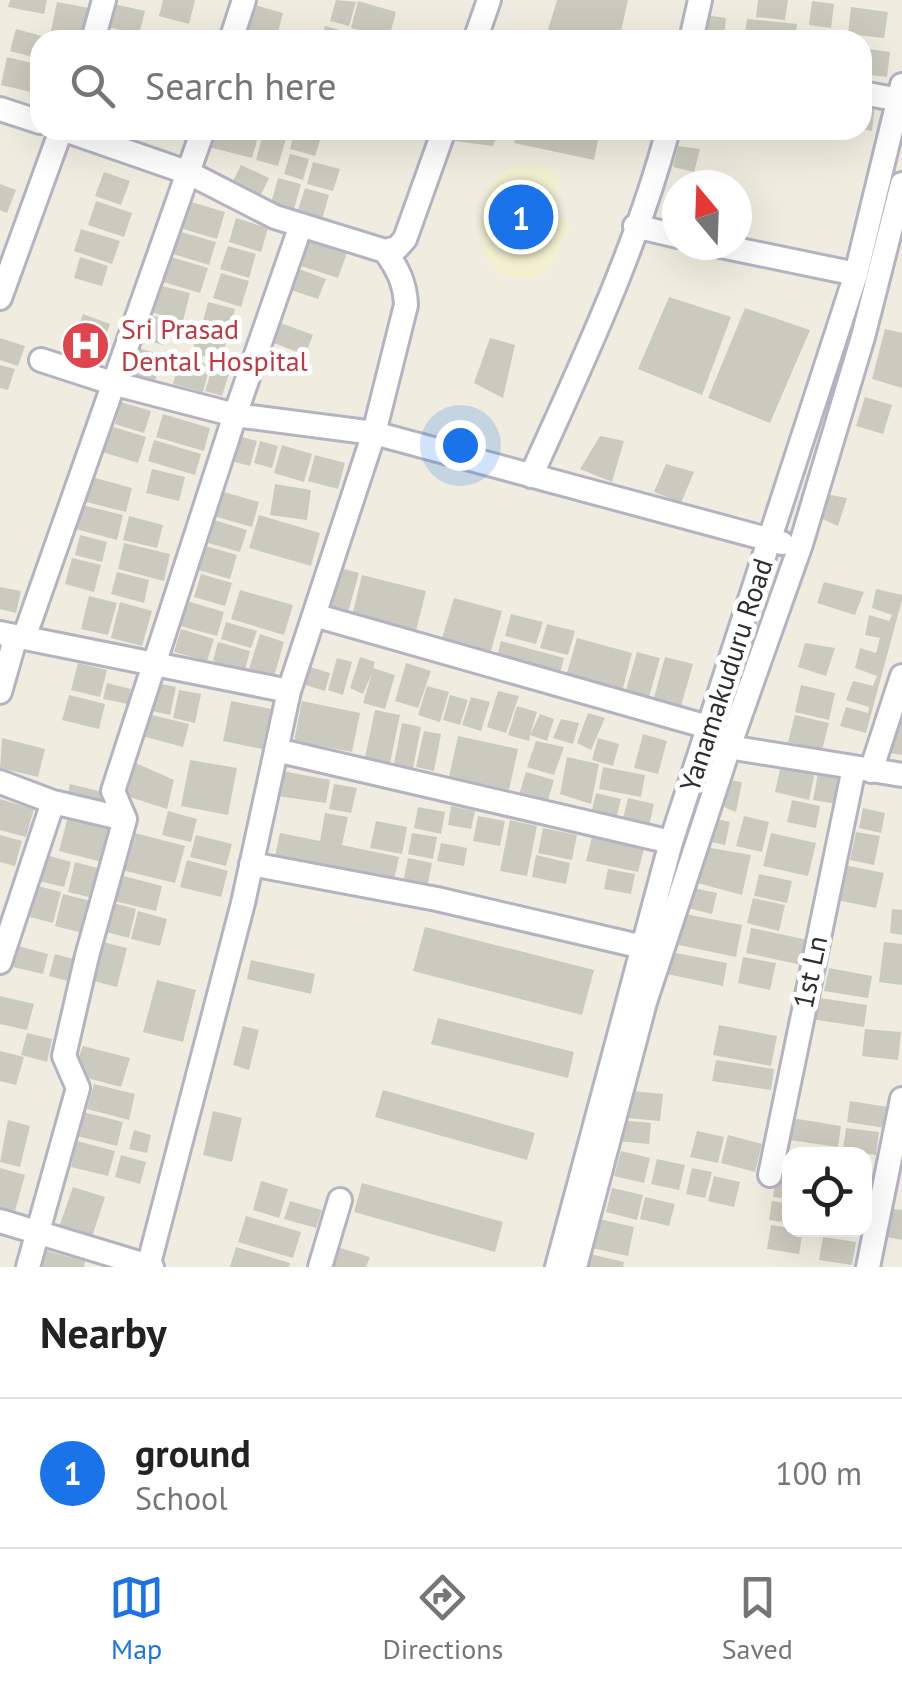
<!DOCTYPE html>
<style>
body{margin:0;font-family:"PT Sans",sans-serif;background:#f2f2f2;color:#222}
.controls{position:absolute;right:30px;bottom:30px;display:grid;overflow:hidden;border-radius:20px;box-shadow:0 10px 40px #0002}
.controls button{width:90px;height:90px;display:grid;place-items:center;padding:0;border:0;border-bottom:2px solid #e0e0e0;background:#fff;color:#222;font:50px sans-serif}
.compass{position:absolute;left:662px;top:170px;width:90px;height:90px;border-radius:50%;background:#fff;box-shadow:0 10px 40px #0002;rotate:341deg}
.you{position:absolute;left:460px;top:445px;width:35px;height:35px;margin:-25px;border:8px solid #fff;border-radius:50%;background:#1a73e8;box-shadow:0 0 0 15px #1a73e833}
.badge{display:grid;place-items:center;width:65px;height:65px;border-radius:50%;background:#1a73e8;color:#fff;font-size:32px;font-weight:700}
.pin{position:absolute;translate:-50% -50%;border:5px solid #fff;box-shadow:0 2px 10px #0006}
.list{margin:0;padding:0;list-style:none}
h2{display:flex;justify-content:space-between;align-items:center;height:130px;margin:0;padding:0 40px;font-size:42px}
h2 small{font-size:32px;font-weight:400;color:#767676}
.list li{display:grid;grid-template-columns:65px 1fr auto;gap:30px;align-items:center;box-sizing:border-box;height:150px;padding:0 40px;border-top:2px solid #e0e0e0}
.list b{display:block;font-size:38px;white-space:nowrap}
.list p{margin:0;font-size:32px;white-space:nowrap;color:#767676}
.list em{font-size:32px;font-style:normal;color:#767676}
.icon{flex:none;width:55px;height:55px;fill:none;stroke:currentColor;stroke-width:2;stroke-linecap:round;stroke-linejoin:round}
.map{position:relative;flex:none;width:902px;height:1267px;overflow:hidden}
.search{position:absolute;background:#fff;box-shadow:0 10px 40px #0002;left:30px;right:30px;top:30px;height:110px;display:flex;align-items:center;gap:25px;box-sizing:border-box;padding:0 35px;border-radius:30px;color:#767676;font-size:38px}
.sheet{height:280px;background:#fff}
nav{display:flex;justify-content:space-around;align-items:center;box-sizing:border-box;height:140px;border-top:2px solid #e0e0e0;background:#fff;font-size:28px;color:#767676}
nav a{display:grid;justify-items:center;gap:5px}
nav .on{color:#1a73e8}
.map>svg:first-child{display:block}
.education{fill:#f2f0ce}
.building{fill:#cbcabe}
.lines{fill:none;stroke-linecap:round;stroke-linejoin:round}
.minor-casing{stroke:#b4b3c2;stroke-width:28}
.minor{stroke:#fff;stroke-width:22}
.labels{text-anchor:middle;stroke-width:10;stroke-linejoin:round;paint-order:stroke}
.health-label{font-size:28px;fill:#be3a42;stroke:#fff;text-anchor:start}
.street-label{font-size:28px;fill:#2e2e2e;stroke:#fff}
</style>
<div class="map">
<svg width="902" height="1267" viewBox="0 0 902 1267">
<rect width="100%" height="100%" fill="#f0ede0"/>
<path class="education" d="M514,164L544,166L559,175L556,211L570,228L547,272L529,280L499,274L485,254L479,222L490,184Z"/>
<path class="building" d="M10,0H47L44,14L8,7Z
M163,0H195L189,24L159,16Z
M336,0L356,2L349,26L330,21Z
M557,0H628L619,40H545Z
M758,0H788L785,20L756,17Z
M358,1L396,12L389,38L351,28Z
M812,1L834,4L831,28L809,25Z
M57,2L89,8L83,37L51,31Z
M114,4L145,11L139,35L108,27Z
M251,4L283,13L276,40H241Z
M851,7L888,12L884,38L848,34Z
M705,15L726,18L724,36L703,34Z
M747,19L797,24L795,40H744Z
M325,26L358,35L357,40H321Z
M16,29L53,39L40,40V59L10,51Z
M862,48L890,52L887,77L862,74Z
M7,57L40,65V94L1,85Z
M862,103L875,105L872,131L862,129Z
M209,130H260L252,158L205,146Z
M264,130L287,135L278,166L256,160Z
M295,130L322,134L315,156L290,149Z
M458,130H499L493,146L455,141Z
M518,130H600L594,160L514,143Z
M678,146L700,149L694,172L673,167Z
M290,154L309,159L303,180L284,174Z
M313,162L340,169L333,191L307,184Z
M241,165L269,178L257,203L229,189Z
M104,172L130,181L121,205L95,196Z
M278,178L301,184L293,213L270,207Z
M0,184L16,190L7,213L0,210Z
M305,188L329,195L322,220L297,213Z
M96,201L132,213L124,237L88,225Z
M188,201L225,212L217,239L180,228Z
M236,218L268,228L261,252L229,242Z
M81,229L120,241L112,264L74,251Z
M174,230L216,242L209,265L167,252Z
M303,239L347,253L338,278L295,264Z
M228,246L256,254L249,278L220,269Z
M164,255L208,268L200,293L157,280Z
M80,257L108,266L102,286L74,278Z
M299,269L326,279L318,299L291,290Z
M221,273L249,281L241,307L213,298Z
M154,284L190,293L183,321L147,311Z
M669,297L731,317L702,395L638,369Z
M208,302L235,309L229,332L202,325Z
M745,308L810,330L770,423L708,398Z
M142,313L170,320L163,345L135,337Z
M83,314L110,324L104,341L77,331Z
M281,323L313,335L305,355L274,343Z
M199,328L228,336L221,360L192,353Z
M885,329L902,333V388L872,379Z
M75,335L99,343L93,361L69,353Z
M0,338L25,346L18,366L0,360Z
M490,338L515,345L503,398L474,383Z
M131,346L163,355L155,381L123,372Z
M180,357L210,365L203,392L173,384Z
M0,365L15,369L8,390L0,388Z
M213,366L230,371L222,396L205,391Z
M865,397L892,405L883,434L856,426Z
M121,402L151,411L144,433L115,424Z
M163,414L210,428L204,451L156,437Z
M107,425L146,437L138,463L99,451Z
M235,435L257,441L250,466L227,460Z
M600,436L624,441L612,482L580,469Z
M154,440L201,454L195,475L148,461Z
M260,441L278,446L272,468L254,463Z
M282,445L312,454L304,482L274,473Z
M315,455L345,463L338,489L308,481Z
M666,464L694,472L681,503L654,492Z
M152,469L185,477L179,501L146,493Z
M88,476L132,488L126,512L82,501Z
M275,484L311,490L307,520L270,515Z
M217,490L259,502L252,527L210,515Z
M826,494L847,498L838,526L818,517Z
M78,504L123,515L117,540L72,528Z
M259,515L320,533L311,566L249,548Z
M129,516L163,525L157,548L123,540Z
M214,520L247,530L240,552L208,543Z
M80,535L107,542L102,562L75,555Z
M124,543L170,554L164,581L118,569Z
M202,545L237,555L230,579L195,569Z
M72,558L101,565L94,592L65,584Z
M337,567L359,573L347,616L325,610Z
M117,572L149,580L144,603L111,594Z
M201,574L232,583L225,606L194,597Z
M362,575L426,591L415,635L351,620Z
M824,582L864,592L855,615L817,603Z
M0,587L21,591L16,613L0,609Z
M876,589L902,595V600L866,733L840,726L846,707L868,713L869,707L846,700L853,681L873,686L877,676L855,668L860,648L876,653L880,638L865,635L869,615L889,621L892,615L872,608Z
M240,590L293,605L284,635L231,619Z
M89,596L117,603L108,635L81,629Z
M454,598L502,611L489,658L440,645Z
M187,601L224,612L217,636L180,626Z
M120,602L152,611L142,646L111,638Z
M511,614L543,622L536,644L505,636Z
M226,622L257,631L251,648L221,639Z
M547,624L575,631L568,655L540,648Z
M181,629L214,639L207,661L174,652Z
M260,634L284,642L274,677L249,669Z
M577,638L632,653L621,696L565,680Z
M501,641L564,658L558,681L495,664Z
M218,642L250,651L245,670L213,661Z
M805,643L835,648L826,676L798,667Z
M637,652L660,658L647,704L624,697Z
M360,657L375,662L373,668L395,675L385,709L363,703L372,673L363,694L350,688Z
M665,657L693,664L679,713L652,705Z
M337,658L352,662L343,695L328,690Z
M78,663L107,670L100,697L71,690Z
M406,663L431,671L418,708L395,701Z
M310,667L330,673L325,691L305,685Z
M153,682L176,687L170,715L147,710Z
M107,683L131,689L128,704L103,699Z
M801,685L835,693L829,720L795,712Z
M427,686L449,692L440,722L418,715Z
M179,690L201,694L195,723L173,718Z
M498,691L519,696L506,733L487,727Z
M69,695L105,704L99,729L62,720Z
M450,695L468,700L460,725L443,720Z
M900,695L902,696V755L890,753Z
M471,697L490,702L481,731L462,725Z
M231,701L271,709L262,749L223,741Z
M302,701L360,713L352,752L294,741Z
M517,706L537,712L530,735L540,714L554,719L547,741L530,735L529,741L508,735Z
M375,710L400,715L389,768L364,762Z
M588,713L605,718L591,750L577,743Z
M148,714L189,724L183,747L142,736Z
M795,715L829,723L822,750L788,742Z
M561,719L579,723L573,744L553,738Z
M402,723L421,727L413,768L394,764Z
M424,731L441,734L434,771L416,767Z
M643,734L667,741L658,774L634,768Z
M458,736L518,749L509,790L449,777Z
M2,738L45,749L38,777L0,768Z
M598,738L619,744L613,766L592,760Z
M536,741L564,747L554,775L527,767Z
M567,757L599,764L591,804L560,794Z
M190,760L237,768L228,815L181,806Z
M136,763L174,780L167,809L126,796Z
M781,765L815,772L809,800L775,792Z
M603,767L645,775L641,797L599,789Z
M282,771L330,780L326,803L277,796Z
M526,772L554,780L547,803L519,795Z
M818,773L841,777L836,804L813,800Z
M728,780L742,782L736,812L719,805Z
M70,784L103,792L99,806L67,797Z
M334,784L357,788L351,813L329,809Z
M596,793L621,799L616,819L591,814Z
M628,798L654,804L649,825L623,819Z
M0,799L34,809L26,837L0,830Z
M792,800L820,806L816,828L787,822Z
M451,806L475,811L471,829L448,825Z
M418,807L445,812L441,834L414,828Z
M863,808L885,813L881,833L859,828Z
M168,811L197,819L191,842L162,835Z
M69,813L112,823L102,862L59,851Z
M325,813L348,817L342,845L399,857L392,889L273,865L280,833L320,841Z
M478,816L505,821L500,846L473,841Z
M744,816L769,822L762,852L736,846Z
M707,817L730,822L725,845L702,840Z
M510,820L537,826L527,876L500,871Z
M376,821L407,827L402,854L370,848Z
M543,828L577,835L572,860L538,853Z
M131,832L185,846L175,883L122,870Z
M856,832L880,836L874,865L850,860Z
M412,833L437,837L433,859L408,854Z
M771,833L816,843L808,876L763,866Z
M0,835L22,841L15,866L0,862Z
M196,835L232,844L226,866L190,857Z
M592,837L644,849L638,872L586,861Z
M441,843L467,848L464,866L437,861Z
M705,847L751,855L742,895L694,882Z
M46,855L71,862L64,887L39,881Z
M536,855L570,863L566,884L532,877Z
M408,858L432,863L426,893L402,888Z
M187,860L228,871L221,897L180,887Z
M75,862L105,870L97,899L68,892Z
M844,865L884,873L876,908L837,900Z
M608,869L635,874L631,894L604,889Z
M116,874L162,886L156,911L110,900Z
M759,874L792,881L787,903L754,896Z
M38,886L61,892L53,923L30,917Z
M689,887L717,893L712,914L684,907Z
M63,894L91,901L83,933L55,926Z
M753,898L785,905L779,931L747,923Z
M109,902L136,909L129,938L102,931Z
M892,909L902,910V935L890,933Z
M138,911L167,919L160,946L131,939Z
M680,913L742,925L736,957L674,944Z
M425,927L594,970L582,1015L413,971Z
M751,928L808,940L802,965L746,953Z
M95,940L127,948L117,987L85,979Z
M884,942L902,944V985L879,982Z
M18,946L48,954L43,974L13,967Z
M671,952L727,963L723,986L667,974Z
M55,954L81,961L75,983L49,976Z
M743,957L776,963L770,990L738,983Z
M251,960L315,974L311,994L247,979Z
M829,968L872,976L868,998L824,991Z
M157,980L196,990L183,1042L143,1032Z
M0,996L34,1004L27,1030L0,1024Z
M813,997L867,1005L864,1027L810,1019Z
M438,1018L574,1052L568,1078L431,1044Z
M719,1025L777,1036L771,1066L713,1055Z
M243,1026L259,1030L249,1070L233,1065Z
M865,1029L901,1032L898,1060L862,1056Z
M27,1033L52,1039L47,1062L21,1055Z
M83,1046L130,1058L121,1087L72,1074Z
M0,1051L24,1057L16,1085L0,1081Z
M716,1060L774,1069L771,1090L712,1081Z
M94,1084L135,1094L129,1120L87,1109Z
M383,1090L535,1133L527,1160L375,1117Z
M631,1091L663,1094L660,1121L628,1118Z
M850,1101L888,1107L885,1128L847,1122Z
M213,1111L242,1118L232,1162L203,1155Z
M83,1112L123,1122L117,1146L77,1136Z
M792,1118L841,1126L838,1147L789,1140Z
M8,1120L30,1126L20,1167L0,1162Z
M620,1120L651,1123L649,1144L617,1141Z
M846,1128L879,1132L876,1155L843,1150Z
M134,1130L151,1135L147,1153L129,1149Z
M697,1131L724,1137L718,1163L690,1157Z
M728,1135L762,1144L755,1172L721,1163Z
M77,1141L115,1151L108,1176L71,1167Z
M621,1151L650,1158L644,1183L614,1176Z
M121,1155L146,1162L140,1184L115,1177Z
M657,1159L685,1165L679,1190L651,1184Z
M0,1168L25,1175L15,1211L0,1207Z
M692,1168L712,1172L705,1198L686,1194Z
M777,1170L790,1172V1199L773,1197Z
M714,1176L740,1182L734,1207L708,1201Z
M261,1181L288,1189L279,1218L253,1210Z
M362,1183L503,1222L495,1252L354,1212Z
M73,1187L105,1197L90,1243L57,1233Z
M612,1188L643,1195L637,1220L606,1212Z
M645,1197L675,1204L669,1226L640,1219Z
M290,1201L322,1210L316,1228L284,1219Z
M772,1201L790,1204V1223L769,1220Z
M893,1209L902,1210V1240L887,1237Z
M246,1216L301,1232L293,1258L238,1242Z
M599,1219L634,1227L628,1256L592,1248Z
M771,1225L803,1230L799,1254L767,1249Z
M823,1237L856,1242L852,1265L819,1260Z
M236,1247L290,1263L289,1267H230Z
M337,1247L370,1257L366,1267H331Z
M40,1249L85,1261L84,1267H35Z
M586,1253L624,1262L623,1267H582Z"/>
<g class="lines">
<defs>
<path id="minor" d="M93,40L104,0
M231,40L244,0
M475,40L489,0
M691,40L700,0
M862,93L900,100
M0,109L40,122
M65,130L189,173L275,217L385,251L397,248L405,239L444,130
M635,226L677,236
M716,245L856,274
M0,298L61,130
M41,360L112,383L235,415L374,433L782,543
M531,476C582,363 636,250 668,130
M314,615L708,727
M0,633L289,691L243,903L148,1267
M24,638L203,130
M289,691L374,433L406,305C405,283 398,269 385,251
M0,692L16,636
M716,745L902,775
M276,750L671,842
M871,771L902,676
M0,782L53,802L0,962
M53,802L125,819
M251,864L437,899L643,947
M770,1175L854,768
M0,1221L152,1267
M28,1267L78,1088L64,1056L87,956L125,819L113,791L235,415L301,225
M320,1267L340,1200
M557,1267L671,842L856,274L902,85
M575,1267L645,1002L729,747L801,544L863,337L902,184
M868,1267L902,1099"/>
</defs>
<use href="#minor" class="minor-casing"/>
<use href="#minor" class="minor"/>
</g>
<defs>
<symbol id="hospital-disc" viewBox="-11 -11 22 22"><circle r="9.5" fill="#e0444e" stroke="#fff"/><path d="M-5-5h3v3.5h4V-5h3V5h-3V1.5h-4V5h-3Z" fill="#fff"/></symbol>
</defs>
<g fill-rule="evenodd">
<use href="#hospital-disc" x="58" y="318" width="55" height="55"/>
</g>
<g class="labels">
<g class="health-label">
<text x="121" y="339">Sri Prasad<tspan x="121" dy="32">Dental Hospital</tspan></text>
</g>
<g class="street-label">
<text transform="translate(726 675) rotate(-72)" y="10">Yanamakuduru Road</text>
<text transform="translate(810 972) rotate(-78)" y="10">1st Ln</text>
</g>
</g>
</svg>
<div class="controls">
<button><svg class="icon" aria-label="locate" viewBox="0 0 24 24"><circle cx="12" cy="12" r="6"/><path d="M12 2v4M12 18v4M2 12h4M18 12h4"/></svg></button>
</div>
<svg class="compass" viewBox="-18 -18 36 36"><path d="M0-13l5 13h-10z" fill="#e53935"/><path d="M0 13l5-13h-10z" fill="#767676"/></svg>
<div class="you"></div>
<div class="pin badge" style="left:521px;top:217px">1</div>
<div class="search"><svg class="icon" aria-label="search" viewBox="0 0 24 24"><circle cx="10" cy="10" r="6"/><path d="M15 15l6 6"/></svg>Search here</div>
</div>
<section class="sheet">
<h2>Nearby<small></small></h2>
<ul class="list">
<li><span class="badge">1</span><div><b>ground</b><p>School</p></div><em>100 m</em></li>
</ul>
</section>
<nav>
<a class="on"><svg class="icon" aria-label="map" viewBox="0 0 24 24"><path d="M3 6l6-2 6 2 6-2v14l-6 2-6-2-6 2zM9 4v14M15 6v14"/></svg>Map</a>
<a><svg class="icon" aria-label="directions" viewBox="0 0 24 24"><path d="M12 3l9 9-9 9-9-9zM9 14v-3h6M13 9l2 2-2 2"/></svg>Directions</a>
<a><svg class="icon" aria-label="saved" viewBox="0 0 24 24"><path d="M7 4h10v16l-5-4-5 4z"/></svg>Saved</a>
</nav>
